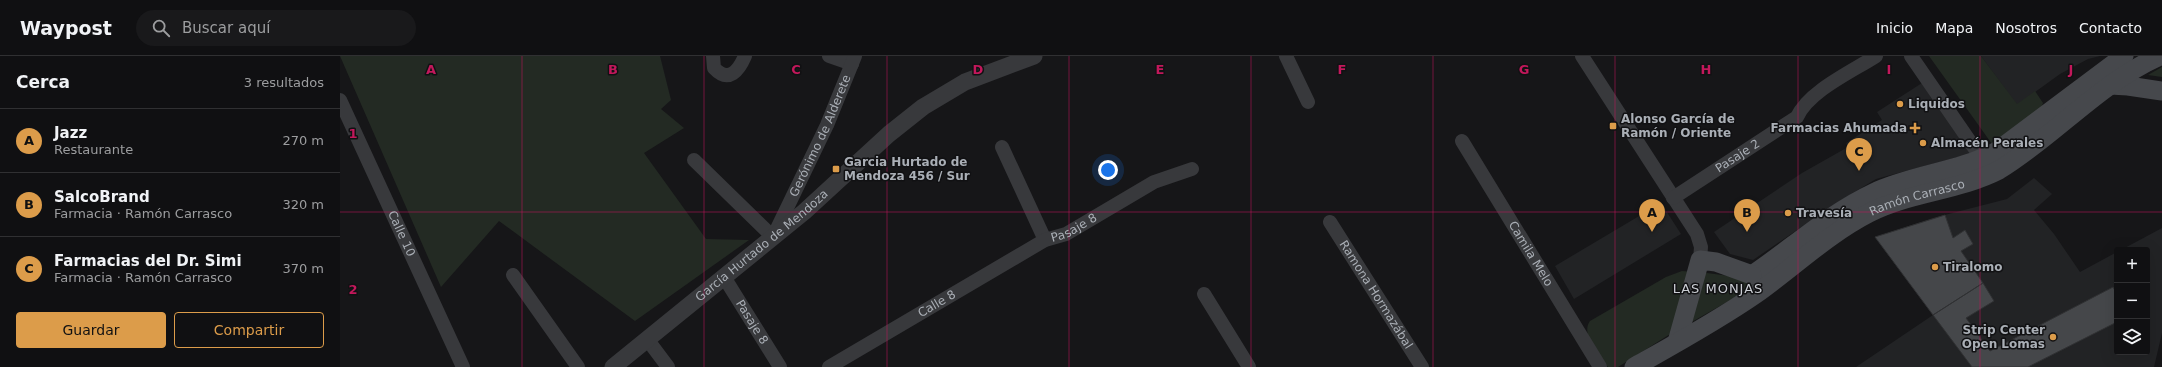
<!DOCTYPE html>
<html lang="es">
<meta charset="utf-8">
<style>
body{margin:0;font-family:"DejaVu Sans",sans-serif;background:#19191b;color:#f1f3f6}
.controls{position:absolute;right:12px;bottom:12px;display:grid;overflow:hidden;border-radius:4px;box-shadow:0 4px 16px #0002}
.controls button{width:36px;height:36px;display:grid;place-items:center;padding:0;border:0;border-bottom:1px solid #303032;background:#101012;color:#f1f3f6;font:20px sans-serif}
.you{position:absolute;left:768px;top:114px;width:14px;height:14px;margin:-10px;border:3px solid #fff;border-radius:50%;background:#1a73e8;box-shadow:0 0 0 6px #1a73e833}
.badge{display:grid;place-items:center;width:26px;height:26px;border-radius:50%;background:#dc9c4a;color:#111;font-size:13px;font-weight:700}
.pin{position:absolute;translate:-50% -33px;filter:drop-shadow(0 1px 2px #0008)}
.pin::after{content:'';position:absolute;top:21px;width:14px;height:12px;background:inherit;clip-path:polygon(0 0,100% 0,50% 100%)}
.list{margin:0;padding:0;list-style:none}
h2{display:flex;justify-content:space-between;align-items:center;height:52px;margin:0;padding:0 16px;font-size:17px}
h2 small{font-size:13px;font-weight:400;color:#9c9d9f}
.list li{display:grid;grid-template-columns:26px 1fr auto;gap:12px;align-items:center;box-sizing:border-box;height:64px;padding:0 16px;border-top:1px solid #303032}
.list b{display:block;font-size:15px;white-space:nowrap}
.list p{margin:0;font-size:13px;white-space:nowrap;color:#9c9d9f}
.list em{font-size:13px;font-style:normal;color:#9c9d9f}
.actions{display:flex;gap:8px;padding:12px 16px}
.actions a{flex:1;padding:9px 0;border:1px solid #dc9c4a;border-radius:4px;text-align:center;font-size:14px;color:#dc9c4a}
.actions .main{background:#dc9c4a;color:#111}
.icon{flex:none;width:22px;height:22px;fill:none;stroke:currentColor;stroke-width:2;stroke-linecap:round;stroke-linejoin:round}
.map{position:relative;flex:none;width:1822px;height:311px;overflow:hidden}
header{display:flex;align-items:center;gap:24px;box-sizing:border-box;height:56px;padding:0 20px;background:#101012;border-bottom:1px solid #303032}
header strong{font-size:19px}
nav{display:flex;gap:22px;margin-inline-start:auto;font-size:14px}
.search{width:280px;height:36px;background:#19191b;display:flex;align-items:center;gap:10px;box-sizing:border-box;padding:0 14px;border-radius:22px;color:#9c9d9f;font-size:15px}
main{display:flex}
aside{flex:1;background:#101012}
.map>svg:first-child{display:block}
.built{fill:#222325}
.green{fill:#232a23}
.building{fill:#45474a;stroke:#303133}
.lines{fill:none;stroke-linecap:round;stroke-linejoin:round}
.minor{stroke:#38393c;stroke-width:14}
.tertiary{stroke:#38393c;stroke-width:17}
.secondary{stroke:#46484c;stroke-width:19}
.grid{fill:none;stroke:#c2185b;stroke-width:1;stroke-opacity:0.55}
.poi-dot{fill:#dc9c4a;stroke:#111113;stroke-width:1.5}
.labels{text-anchor:middle;stroke-width:3;stroke-linejoin:round;paint-order:stroke}
.poi-label{font-size:12px;font-weight:bold;fill:#aaafb6;stroke:#111113;text-anchor:start}
.street-label{font-size:12px;fill:#aaafb6;stroke:#111113}
.neighbourhood-label{font-size:13px;letter-spacing:1px;fill:#cacdd3;stroke:#111113}
.grid-label{font-size:13px;text-anchor:middle;font-weight:bold;fill:#c2185b;stroke:#111113;stroke-width:3;stroke-linejoin:round;paint-order:stroke}
</style>
<header>
<strong>Waypost</strong>
<div class="search"><svg class="icon" aria-label="search" viewBox="0 0 24 24"><circle cx="10" cy="10" r="6"/><path d="M15 15l6 6"/></svg>Buscar aquí</div>
<nav><a>Inicio</a><a>Mapa</a><a>Nosotros</a><a>Contacto</a></nav>
</header>
<main>
<aside>
<h2>Cerca<small>3 resultados</small></h2>
<ul class="list">
<li><span class="badge">A</span><div><b>Jazz</b><p>Restaurante</p></div><em>270 m</em></li>
<li><span class="badge">B</span><div><b>SalcoBrand</b><p>Farmacia · Ramón Carrasco</p></div><em>320 m</em></li>
<li><span class="badge">C</span><div><b>Farmacias del Dr. Simi</b><p>Farmacia · Ramón Carrasco</p></div><em>370 m</em></li>
</ul>
<div class="actions"><a class="main">Guardar</a><a>Compartir</a></div>
</aside>
<div class="map">
<svg width="1822" height="311" viewBox="0 0 1822 311">
<rect width="100%" height="100%" fill="#161618"/>
<path class="built" d="M1641,0H1760L1748,3L1720,18L1677,49Z
M1582,27L1633,97L1536,123L1498,146L1413,204L1390,198L1374,176L1462,117L1508,91L1506,87L1542,64L1537,56Z
M1694,122L1712,138L1694,154L1714,178L1740,216L1777,196V296H1807V194H1781L1822,172V277L1814,311H1516L1593,259L1535,181L1593,162L1667,143Z
M1321,147L1341,178L1234,243L1215,210Z"/>
<path class="green" d="M0,0H320L331,44L321,53L344,72L304,97L366,183L409,184L295,265L159,165L101,231Z
M1589,0H1641L1677,48L1695,35L1703,47L1696,66L1657,95Z
M1822,11V21L1808,19Z
M1342,215C1356,216 1406,219 1413,229L1408,234L1327,280L1278,311H1268C1260,300 1240,278 1250,265L1326,221Z"/>
<path class="building" d="M1605,159L1613,182L1625,174L1633,188L1621,195L1643,227L1593,259L1535,181Z
M1643,227L1654,245L1626,262L1650,295L1773,231L1777,238V266L1688,311H1632L1593,259Z"/>
<g class="lines">
<g class="minor">
<path d="M373,0L374,12C389,28 399,14 405,0"/>
<path d="M489,0L512,8"/>
<path d="M946,0L968,46"/>
<path d="M1242,0L1357,178L1361,191L1360,204"/>
<path d="M1571,0L1642,103"/>
<path id="s1" d="M0,44L123,311"/>
<path id="s2" d="M1122,85L1260,311"/>
<path d="M662,91L705,184"/>
<path id="s3" d="M354,104L433,181L487,69L515,0"/>
<path id="s4" d="M1333,142L1457,61C1469,35 1511,16 1536,0"/>
<path id="s5" d="M990,166L1082,311"/>
<path d="M173,219L238,311"/>
<path id="s6" d="M384,221L440,311"/>
<path d="M864,238L909,311"/>
<path d="M307,283L328,311"/>
<path id="s7" d="M489,311L705,184L726,178L814,126L852,113"/>
</g>
<path class="tertiary" id="s8" d="M273,311L464,156L549,78L583,51L625,26L694,0"/>
<g class="secondary">
<path d="M1770,29L1788,30L1822,35"/>
<path d="M1412,219C1452,192 1490,157 1533,137C1573,118 1619,116 1657,95L1784,0"/>
<path d="M1337,286L1360,204L1376,206L1412,219"/>
<path id="s9" d="M1294,311C1335,288 1377,265 1416,238C1454,211 1488,178 1529,157C1570,136 1618,135 1659,114C1715,80 1759,27 1820,0"/>
</g>
</g>
<path class="grid" d="M182,0V311M364,0V311M547,0V311M729,0V311M911,0V311M1093,0V311M1275,0V311M1458,0V311M1640,0V311M0,156H1822"/>
<g class="poi-dot">
<circle cx="1560" cy="48" r="4"/>
<rect x="1269" y="66" width="8" height="8" rx="2"/>
<path d="M1573 66h4v4h4v4h-4v4h-4v-4h-4v-4h4z"/>
<circle cx="1583" cy="87" r="4"/>
<rect x="492" y="109" width="8" height="8" rx="2"/>
<circle cx="1448" cy="157" r="4"/>
<circle cx="1595" cy="211" r="4"/>
<circle cx="1713" cy="281" r="4"/>
</g>
<g class="labels">
<g class="poi-label">
<text x="1568" y="52">Liquidos</text>
<text x="1281" y="67">Alonso García de<tspan x="1281" dy="14">Ramón / Oriente</tspan></text>
<text x="1567" y="76" text-anchor="end">Farmacias Ahumada</text>
<text x="1591" y="91">Almacén Perales</text>
<text x="504" y="110">Garcia Hurtado de<tspan x="504" dy="14">Mendoza 456 / Sur</tspan></text>
<text x="1456" y="161">Travesía</text>
<text x="1603" y="215">Tiralomo</text>
<text x="1705" y="278" text-anchor="end">Strip Center<tspan x="1705" dy="14">Open Lomas</tspan></text>
</g>
<g class="street-label">
<text dy="4" stroke="none"><textPath href="#s3" startOffset="222">Gerónimo de Alderete</textPath></text>
<text dy="4" stroke="none"><textPath href="#s4" startOffset="77">Pasaje 2</textPath></text>
<text dy="4" stroke="none"><textPath href="#s9" startOffset="332">Ramón Carrasco</textPath></text>
<text dy="4" stroke="none"><textPath href="#s7" startOffset="282">Pasaje 8</textPath></text>
<text dy="4" stroke="none"><textPath href="#s1" startOffset="147">Calle 10</textPath></text>
<text dy="4" stroke="none"><textPath href="#s8" startOffset="192">García Hurtado de Mendoza</textPath></text>
<text dy="4" stroke="none"><textPath href="#s2" startOffset="132">Camila Melo</textPath></text>
<text dy="4" stroke="none"><textPath href="#s5" startOffset="86">Ramona Hormazábal</textPath></text>
<text dy="4" stroke="none"><textPath href="#s7" startOffset="125">Calle 8</textPath></text>
<text dy="4" stroke="none"><textPath href="#s6" startOffset="53">Pasaje 8</textPath></text>
</g>
<g class="neighbourhood-label">
<text x="1378" y="237">LAS MONJAS</text>
</g>
</g>
<g class="grid-label">
<text x="91" y="18">A</text>
<text x="273" y="18">B</text>
<text x="456" y="18">C</text>
<text x="638" y="18">D</text>
<text x="820" y="18">E</text>
<text x="1002" y="18">F</text>
<text x="1184" y="18">G</text>
<text x="1366" y="18">H</text>
<text x="1549" y="18">I</text>
<text x="1731" y="18">J</text>
<text x="13" y="82">1</text>
<text x="13" y="238">2</text>
</g>
</svg>
<div class="controls">
<button>+</button>
<button>−</button>
<button><svg class="icon" aria-label="layers" viewBox="0 0 24 24"><path d="M12 4l9 5-9 5-9-5zM3 14l9 5 9-5"/></svg></button>
</div>
<div class="you"></div>
<div class="pin badge" style="left:1312px;top:176px">A</div>
<div class="pin badge" style="left:1407px;top:176px">B</div>
<div class="pin badge" style="left:1519px;top:115px">C</div>
</div>
</main>
